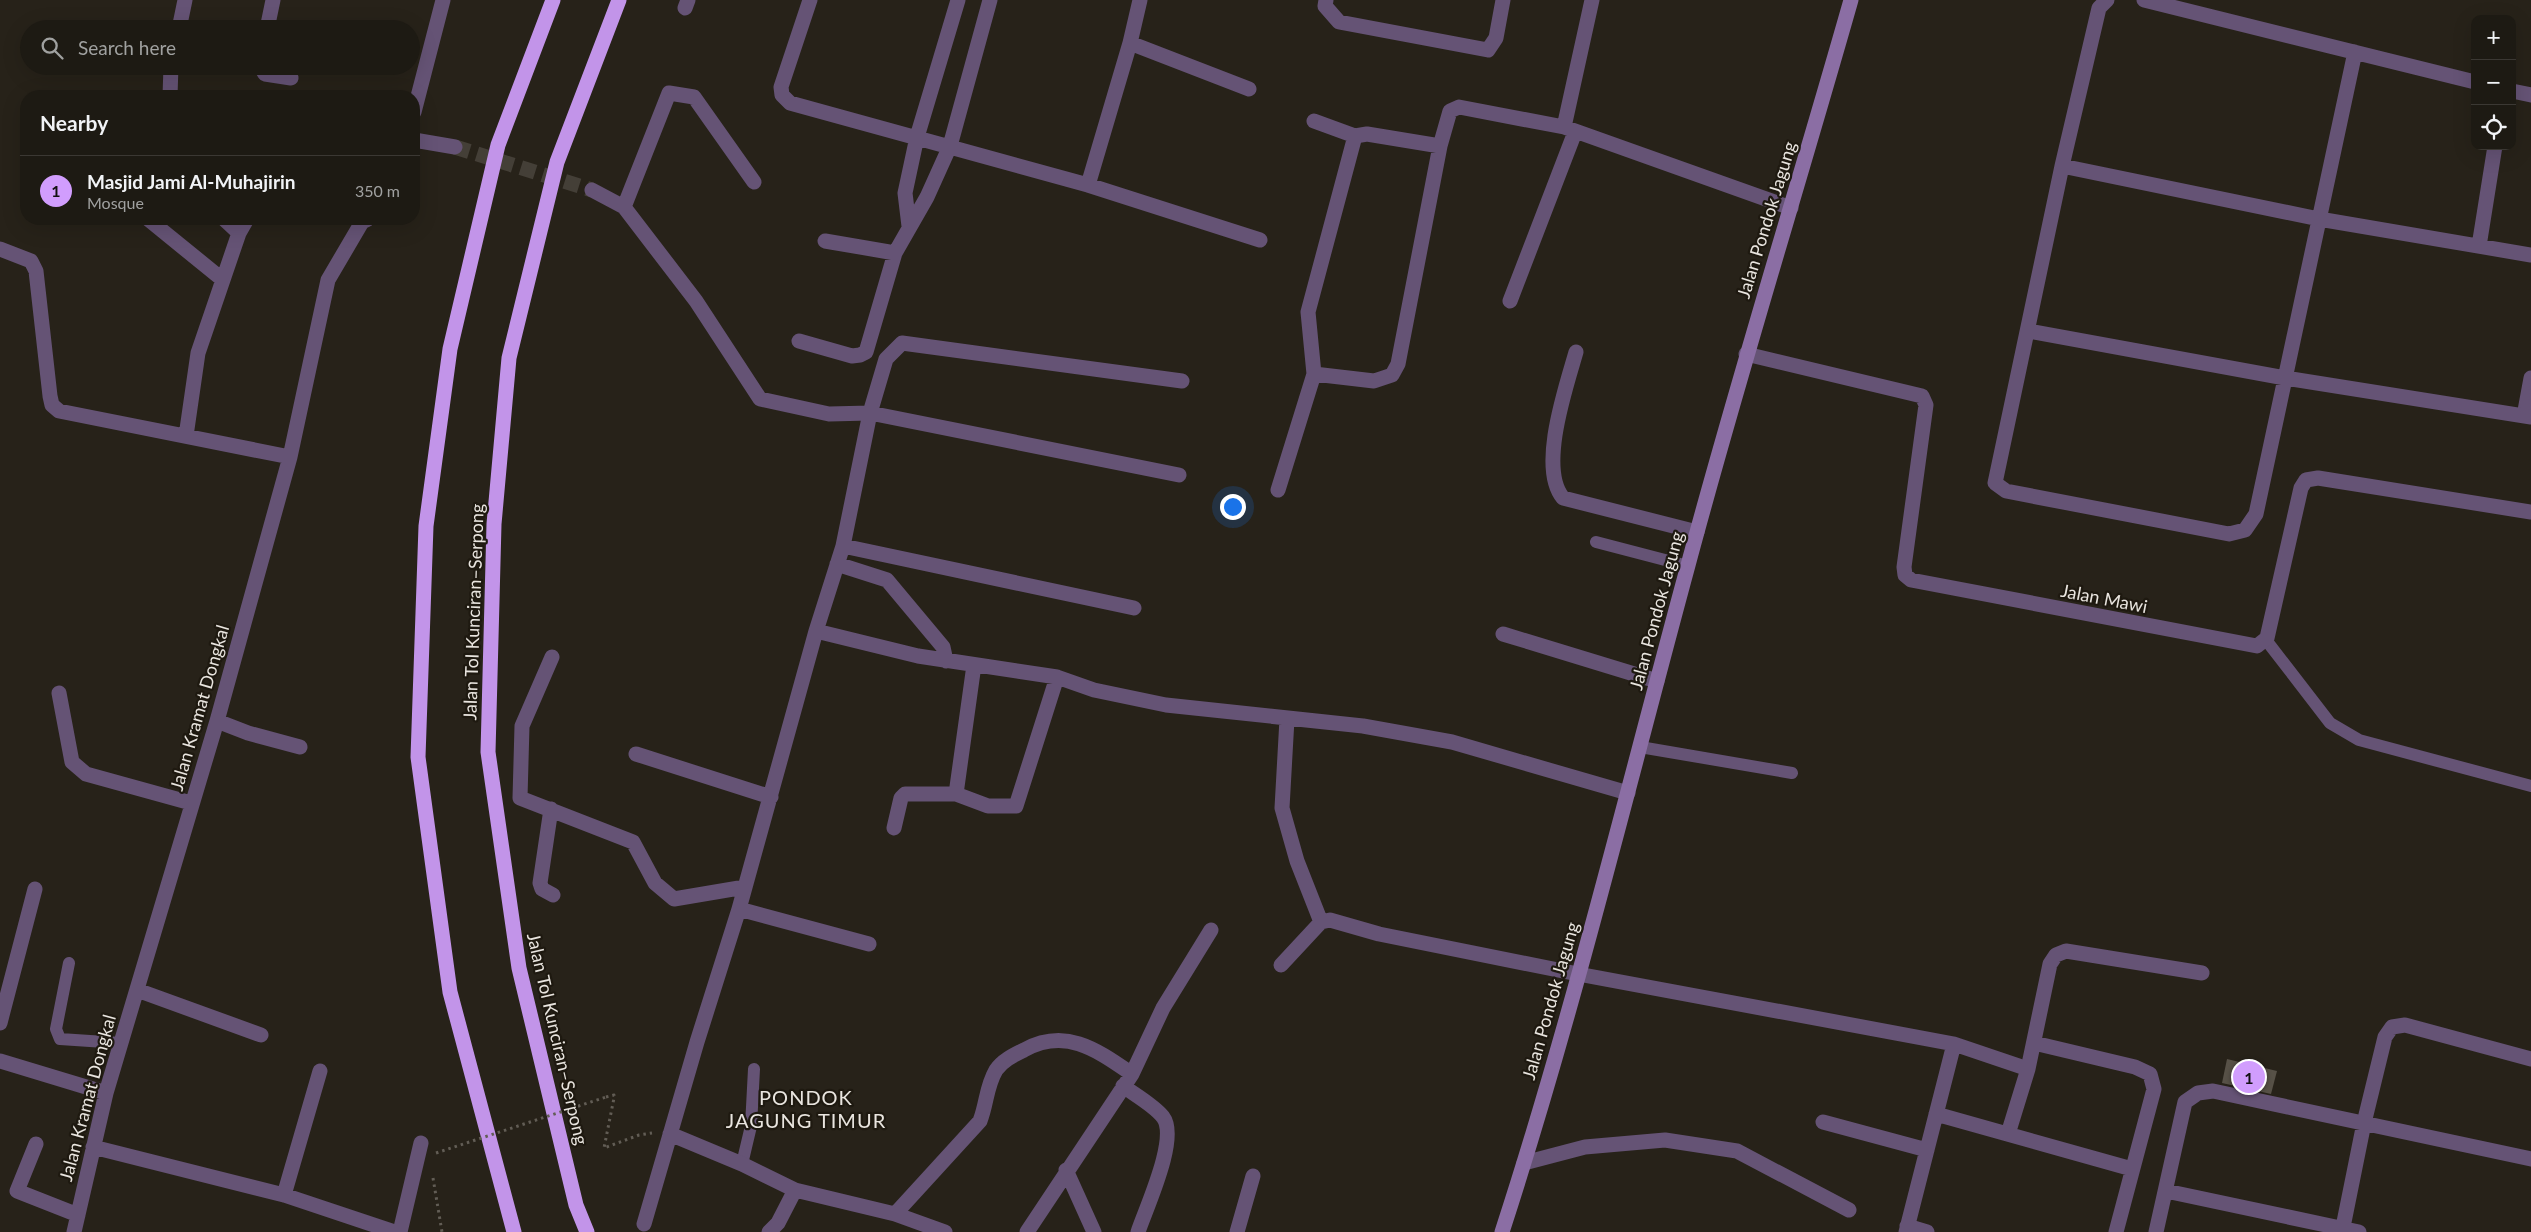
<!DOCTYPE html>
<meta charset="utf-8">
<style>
body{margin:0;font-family:Lato,sans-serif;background:#25231c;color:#f1f3f6}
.controls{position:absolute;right:15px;top:15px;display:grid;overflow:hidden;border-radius:10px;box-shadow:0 5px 20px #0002}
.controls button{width:45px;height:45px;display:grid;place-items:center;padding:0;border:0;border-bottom:1px solid #3b3833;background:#1d1a13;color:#f1f3f6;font:25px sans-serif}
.you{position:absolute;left:1232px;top:506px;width:18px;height:18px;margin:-12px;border:4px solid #fff;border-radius:50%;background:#1a73e8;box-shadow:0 0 0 8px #1a73e833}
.badge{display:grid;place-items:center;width:32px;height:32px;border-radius:50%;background:#d19dfd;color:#111;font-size:16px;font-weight:700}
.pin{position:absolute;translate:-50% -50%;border:2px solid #fff;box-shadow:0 1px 5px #0006}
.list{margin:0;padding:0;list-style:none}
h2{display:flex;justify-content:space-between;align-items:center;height:65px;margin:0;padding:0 20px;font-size:21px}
h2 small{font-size:16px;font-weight:400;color:#a0a1a0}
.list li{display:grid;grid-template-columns:32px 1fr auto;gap:15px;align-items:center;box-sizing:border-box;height:70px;padding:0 20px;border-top:1px solid #3b3833}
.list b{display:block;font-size:19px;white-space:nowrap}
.list p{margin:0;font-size:16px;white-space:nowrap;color:#a0a1a0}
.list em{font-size:16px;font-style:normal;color:#a0a1a0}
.icon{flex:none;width:28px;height:28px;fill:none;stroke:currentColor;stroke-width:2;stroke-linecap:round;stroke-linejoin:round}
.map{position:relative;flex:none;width:2531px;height:1232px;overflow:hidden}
.search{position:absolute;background:#1d1a13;box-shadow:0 5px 20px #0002;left:20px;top:20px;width:400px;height:55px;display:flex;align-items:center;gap:12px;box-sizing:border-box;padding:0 18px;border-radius:28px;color:#a0a1a0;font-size:19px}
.panel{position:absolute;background:#1d1a13;box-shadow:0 5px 20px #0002;left:20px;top:90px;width:400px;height:135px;border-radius:20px}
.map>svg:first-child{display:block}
.building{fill:#575147}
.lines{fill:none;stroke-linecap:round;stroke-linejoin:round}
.street-tunnel{stroke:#443f37;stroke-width:15;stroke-dasharray:15 8;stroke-linecap:butt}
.path{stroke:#625d55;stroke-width:3;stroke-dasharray:2.5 4;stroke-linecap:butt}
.lane{stroke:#655375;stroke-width:12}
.street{stroke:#655375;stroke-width:15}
.secondary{stroke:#8b6ea4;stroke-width:15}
.highway{stroke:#c294e9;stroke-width:15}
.path-bridge{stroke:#625d55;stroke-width:3;stroke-dasharray:2.5 4;stroke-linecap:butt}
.labels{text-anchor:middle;stroke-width:4.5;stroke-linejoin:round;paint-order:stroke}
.street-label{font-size:18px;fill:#e9e5df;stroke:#1e1910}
.quarter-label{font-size:20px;letter-spacing:1px;fill:#e9e5df;stroke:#1e1910}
</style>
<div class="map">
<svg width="2531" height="1232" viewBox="0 0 2531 1232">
<rect width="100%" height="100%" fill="#272219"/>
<path class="building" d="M2227,1059L2277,1071L2271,1094L2222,1083Z"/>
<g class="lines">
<path class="street-tunnel" d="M455,147L592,190"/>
<path class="path" d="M606,1097L614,1095V1098L604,1148L639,1135L652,1133
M433,1178L442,1232"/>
<path class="lane" d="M1596,542L1688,566
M2266,640L2330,723L2359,740L2531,786
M1640,747L1792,773
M69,963L56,1029L60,1039L120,1043
M742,1164L751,1126L754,1069"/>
<path class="street" d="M810,0L781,87L782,95L790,103L1088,185L1260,240
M1326,0L1325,6L1339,22L1488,50L1496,38L1503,0
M2107,0L2099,8L2062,166L1995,483L2006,491L2229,534L2245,530L2256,514L2355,52
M2144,0L2475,82
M685,8L688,0
M179,29L185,0
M267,29L273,0
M1130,43L1249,89
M260,66L265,74L291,78
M2512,91L2531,95
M170,96L171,66
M414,112L443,0
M1314,121L1355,136
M1564,127L1592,0
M414,140L455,147
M1440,146L1367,134L1355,136L1308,312L1314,374L1374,381L1392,375L1398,364L1440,146L1450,111L1459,107L1564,127L1791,208
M2062,166L2319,219L2531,255
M1088,185L1130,43L1140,0
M592,190L624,207L696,301L760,399L829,414L870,413L1179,475
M624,207L669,93L694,97L754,182
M148,219L223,280
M224,219L239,233
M909,226L905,193L917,137L958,0
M825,241L895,253
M2479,246L2495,146
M0,249L31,261L36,271L50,396L52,405L59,411L290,457
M1510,301L1575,132
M2029,331L2285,378L2531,417
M799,341L852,356L860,355L866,352L895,253L927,197L950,146L990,0
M1576,352C1566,387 1538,468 1563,498L1697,532
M1746,354L1922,396L1926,405L1904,567L1905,575L1911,580L2257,646L2267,638L2301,488L2306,480L2318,478L2531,512
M2524,416L2531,378
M186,436L198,353L239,233L247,219
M1278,490L1314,374
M843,546L1134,608
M837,564L887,580L943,647L946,661
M816,631L918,656L1057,677L1094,690L1166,705L1363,726L1452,742L1628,793
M1503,634L1657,681
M552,657L522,726L520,798L633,842L655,883L674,899L745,887
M974,665L956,794L988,806H1016L1057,677
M59,693L72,762L86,774L191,803
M1287,719L1282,808L1297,861L1321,922
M217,721L248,733L300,747
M636,754L771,797
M551,809L540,883L542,889L553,895
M894,828L901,798L905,794H956
M739,909L869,944
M1281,965L1321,922L1330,920L1379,934L1578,974L1954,1044L2028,1069
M137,990L261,1035
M0,1023L35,889
M2034,1043L2135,1067L2150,1074L2154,1089L2116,1232
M0,1061L106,1093
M1123,1086C1134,1094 1155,1106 1163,1117C1179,1138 1146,1208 1138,1232
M1936,1114L2132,1169
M1823,1122L1927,1150
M670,1134L742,1164L795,1190L895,1214L945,1232
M2008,1134L2028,1069L2050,964L2056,955L2066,951L2202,973
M36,1144L17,1191L78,1215
M93,1147L284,1195L395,1232
M1524,1163L1585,1147L1665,1140L1737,1151L1849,1210
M1066,1170L1094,1232
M2166,1191L2359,1232
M284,1195L320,1071
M895,1214L980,1121C987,1103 986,1087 996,1070C1003,1060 1014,1055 1024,1050C1066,1027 1097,1050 1132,1074
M644,1224L697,1042L739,909L816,631L843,546L870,413L886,359L902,343L1182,381
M1907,1226L1927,1232
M74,1232L106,1093L217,721L290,457L328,280L362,222L368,219
M400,1232L421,1143
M769,1232L778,1223L795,1190
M1027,1232L1132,1074L1163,1008L1211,930
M1237,1232L1253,1176
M1906,1232L1954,1044
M2156,1232L2185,1102L2198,1093L2213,1091L2531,1159
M2342,1232L2364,1123L2385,1037L2392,1027L2405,1025L2531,1059"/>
<path class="secondary" d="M1502,1232C1573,1014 1627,790 1687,569C1738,378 1797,190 1851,0"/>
<path class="highway" d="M514,1232L450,992L418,757L426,526L450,349L498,145L553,0
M587,1232L576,1205L519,968L488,752L494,524L509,358L557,162L619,0"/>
<path class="path-bridge" d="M436,1153L606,1097"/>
</g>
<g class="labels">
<g class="street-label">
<text transform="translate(1767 220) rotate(-73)" y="6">Jalan Pondok Jagung</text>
<text transform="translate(2104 599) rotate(11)" y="6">Jalan Mawi</text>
<text transform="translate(1657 611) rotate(-75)" y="6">Jalan Pondok Jagung</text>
<text transform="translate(474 612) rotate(-88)" y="6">Jalan Tol Kunciran–Serpong</text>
<text transform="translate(200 708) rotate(-74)" y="6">Jalan Kramat Dongkal</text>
<text transform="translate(1551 1001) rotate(-74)" y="6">Jalan Pondok Jagung</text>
<text transform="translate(557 1039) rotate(77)" y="6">Jalan Tol Kunciran–Serpong</text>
<text transform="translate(88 1098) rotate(-75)" y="6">Jalan Kramat Dongkal</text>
</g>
<g class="quarter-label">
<text x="806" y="1105">PONDOK<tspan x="806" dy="23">JAGUNG TIMUR</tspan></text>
</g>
</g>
</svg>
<div class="controls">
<button>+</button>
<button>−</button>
<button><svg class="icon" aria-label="locate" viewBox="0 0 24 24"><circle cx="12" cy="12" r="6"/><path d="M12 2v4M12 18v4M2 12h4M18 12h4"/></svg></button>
</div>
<div class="you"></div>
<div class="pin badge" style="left:2249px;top:1077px">1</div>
<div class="search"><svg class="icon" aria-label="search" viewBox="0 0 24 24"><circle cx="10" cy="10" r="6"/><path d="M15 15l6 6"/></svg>Search here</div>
<section class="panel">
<h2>Nearby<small></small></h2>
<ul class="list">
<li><span class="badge">1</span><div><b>Masjid Jami Al-Muhajirin</b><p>Mosque</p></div><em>350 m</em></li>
</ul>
</section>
</div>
